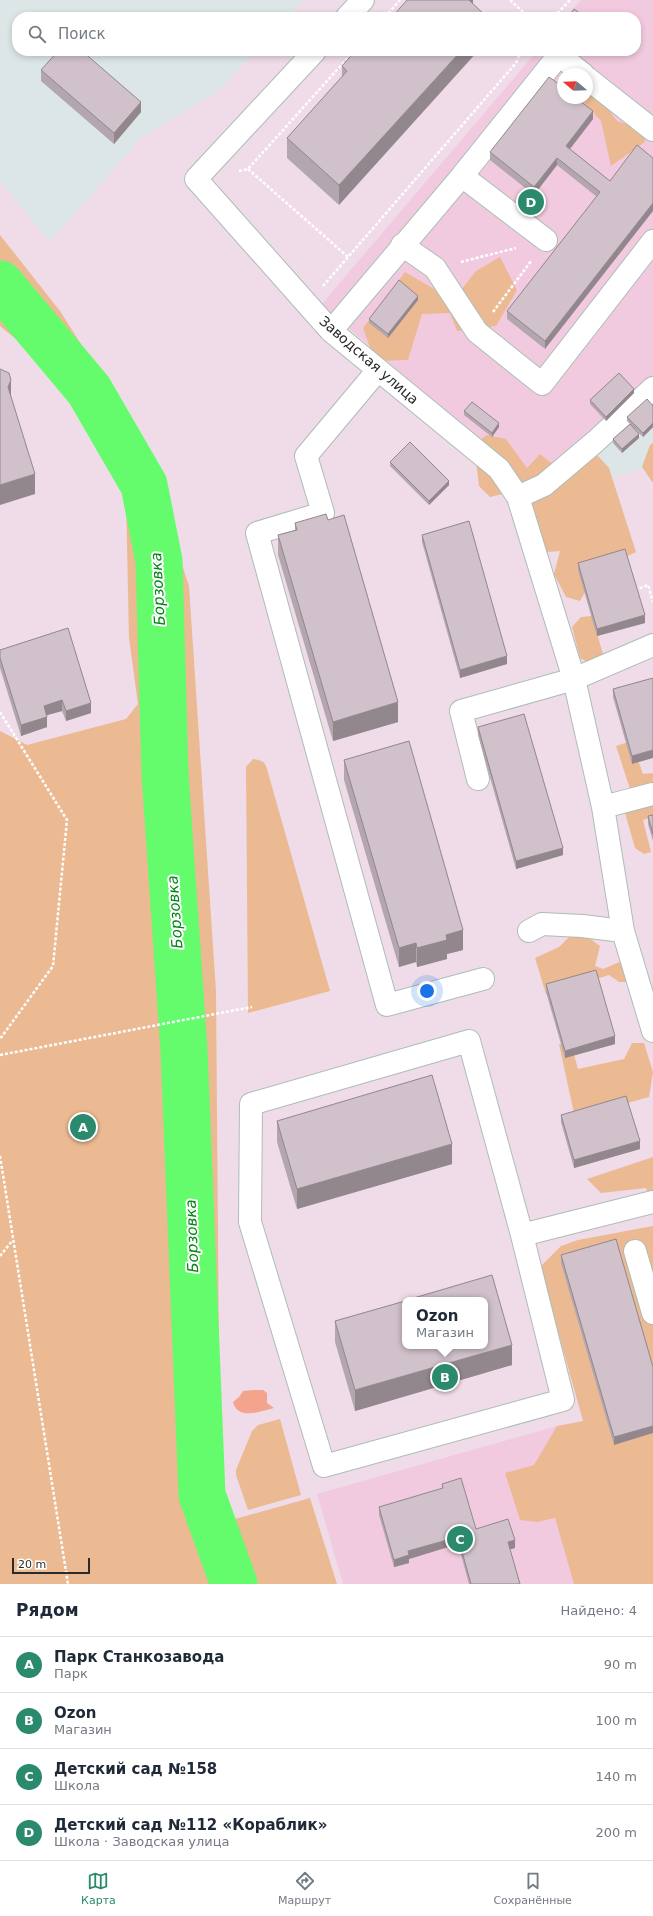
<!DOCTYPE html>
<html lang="ru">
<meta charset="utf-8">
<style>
body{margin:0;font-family:"DejaVu Sans",sans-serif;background:#f2f2f3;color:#1f2937}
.compass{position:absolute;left:557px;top:68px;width:36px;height:36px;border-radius:50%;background:#fff;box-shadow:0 2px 6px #0003;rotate:289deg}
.scale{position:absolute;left:12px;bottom:10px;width:78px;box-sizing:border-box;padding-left:4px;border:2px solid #2b2b2b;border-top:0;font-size:11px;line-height:14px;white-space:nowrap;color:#2b2b2b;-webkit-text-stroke:3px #fff;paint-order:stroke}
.you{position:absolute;left:427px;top:991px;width:14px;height:14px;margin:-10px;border:3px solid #fff;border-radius:50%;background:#1a73e8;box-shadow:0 0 0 6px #1a73e833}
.badge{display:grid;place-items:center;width:26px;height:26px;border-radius:50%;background:#2b896d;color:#fff;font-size:13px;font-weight:700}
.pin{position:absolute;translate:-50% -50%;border:2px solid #fff;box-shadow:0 1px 4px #0006}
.popup{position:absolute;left:402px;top:1297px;width:86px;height:52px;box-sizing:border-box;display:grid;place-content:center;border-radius:8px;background:#fff;filter:drop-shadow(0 1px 3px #0005);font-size:13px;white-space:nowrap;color:#747a83}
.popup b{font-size:15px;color:#1f2937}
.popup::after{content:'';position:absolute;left:50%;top:100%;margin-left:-8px;border:8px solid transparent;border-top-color:#fff}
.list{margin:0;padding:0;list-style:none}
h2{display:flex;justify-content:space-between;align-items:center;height:52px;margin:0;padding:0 16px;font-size:17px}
h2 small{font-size:13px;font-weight:400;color:#747a83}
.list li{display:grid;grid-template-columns:26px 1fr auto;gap:12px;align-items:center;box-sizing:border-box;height:56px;padding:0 16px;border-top:1px solid #e0e1e3}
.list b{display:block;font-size:15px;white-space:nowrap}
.list p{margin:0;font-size:13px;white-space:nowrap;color:#747a83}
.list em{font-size:13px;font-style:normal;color:#747a83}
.icon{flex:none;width:22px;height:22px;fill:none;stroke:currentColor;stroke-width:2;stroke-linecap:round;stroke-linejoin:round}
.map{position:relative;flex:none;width:653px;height:1584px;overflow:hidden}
.search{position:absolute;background:#fff;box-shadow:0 2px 6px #0003;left:12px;right:12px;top:12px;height:44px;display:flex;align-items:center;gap:10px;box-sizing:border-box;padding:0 14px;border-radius:16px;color:#747a83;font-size:15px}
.sheet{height:276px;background:#fff}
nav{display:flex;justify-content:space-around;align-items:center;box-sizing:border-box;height:56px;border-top:1px solid #e0e1e3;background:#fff;font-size:11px;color:#747a83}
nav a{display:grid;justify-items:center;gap:2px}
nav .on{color:#2b896d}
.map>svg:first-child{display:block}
.industrial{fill:#dde6e6}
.education{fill:#f2cadf;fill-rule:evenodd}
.green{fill:#ebba92}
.pitch{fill:#f4a38d}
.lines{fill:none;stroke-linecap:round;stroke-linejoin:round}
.river{stroke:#64fc6c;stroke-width:47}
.minor-casing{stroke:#acbdb6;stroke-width:24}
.path{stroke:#fff;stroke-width:2.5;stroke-dasharray:3 2;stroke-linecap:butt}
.minor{stroke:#fff;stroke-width:22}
.wall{fill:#b3a6ae}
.shaded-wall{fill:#92878d}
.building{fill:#d0c1ca;stroke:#92878d}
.labels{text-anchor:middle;stroke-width:4;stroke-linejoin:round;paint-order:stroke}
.street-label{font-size:14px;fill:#2b2b2b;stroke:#fff}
.water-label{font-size:15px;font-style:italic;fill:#048415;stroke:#fff}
</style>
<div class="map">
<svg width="653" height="1584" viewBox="0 0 653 1584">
<rect width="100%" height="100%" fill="#efdce8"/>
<path class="industrial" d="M0,0H304L288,17H17V51H256L216,93L142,137L50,242L0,181Z
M653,376V466L534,499L634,393Z"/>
<path class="education" d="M581,0H653V376L549,473L516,470L321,305L537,51H636V17H566ZM563,74H587V98H563Z
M557,1426L604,1584H343L317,1494Z"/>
<path class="green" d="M587,90H594L617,121L644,130L645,142L611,166L601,121L580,98H587Z
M0,235L60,311L141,439L189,586L216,991L220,1480L235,1519L310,1498L337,1584H0V731L27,745L126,719L138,704L129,638L126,498L86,396L0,326Z
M500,257L517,290L496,326L457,331L450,313L422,314L408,360L375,361L363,328L405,272L453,300L476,271Z
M487,435L506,439L527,468L540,454L566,475L583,461L598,456L609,468L636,552L582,577L585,592L580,601L566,597L554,574L560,551L547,552L511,492L490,497L479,486L474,444Z
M653,443V483L642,467L650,445Z
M592,616L603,654L599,668L580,658L572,627L581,617Z
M631,741L643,774L653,773V791L632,795L616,746Z
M253,759C261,760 265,761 267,769L330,991L248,1013L246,767Z
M653,798V817L643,820L651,852L644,854L635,848L625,813L634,804Z
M572,934L588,937L600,946L595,966L603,969L624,960L630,982H619L609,975L546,994L535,958L559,947Z
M632,1043H644L653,1072L649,1097L575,1118L559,1044H571L578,1069L624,1059Z
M653,1157V1212L646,1188L601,1193L587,1179Z
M653,1226V1584H574L555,1518L537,1522L520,1520L505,1473L534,1465L557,1426L583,1421L540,1267L561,1246L578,1240Z
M280,1419L301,1495L248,1510L236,1475V1470L252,1431L258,1425Z"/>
<path class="pitch" d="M253,1390H263L267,1393V1403L274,1408C261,1411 238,1421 233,1402L239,1397L243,1391Z"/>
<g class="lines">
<path class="river" d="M0,284L89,390L144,485L159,561L165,774L184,1051L202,1495L234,1584"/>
<defs>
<path id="minor" d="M347,17L363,0
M315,51L196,179L331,331L499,469L518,497L574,679L603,807L623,931L653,1031
M587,78L653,130
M462,176L546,240
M402,245L435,268L477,332L542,384L653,241
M331,331L462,176L559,55L583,74
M378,370L306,456L323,513L257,533L387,1005L483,979
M518,497L544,485L596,441L653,388
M478,779L461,711L574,679L653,645
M603,807L653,794
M529,931L542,924L582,926L623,931
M469,1041L522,1235L563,1400L324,1466L250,1222L251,1104Z
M522,1235L653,1202
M635,1251L653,1313"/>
</defs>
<use href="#minor" class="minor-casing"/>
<path class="path" d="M510,0L522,11L523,17
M385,17L400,0
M554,17L570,0
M248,169L348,257
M239,171L248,169L354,51
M461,262L516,248
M323,286L516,63L521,51
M493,312L532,260
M635,590L648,585L653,602
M0,712L67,820L53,966L0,1039
M0,1055L252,1007
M0,1156L68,1584
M0,1256L12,1241"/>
<use href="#minor" class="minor"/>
</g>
<path class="wall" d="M355,51L339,205L287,158V138L342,78V66Z
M41,70L141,112L114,144L41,81Z
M593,119L570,149L610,181L545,349L507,319V311L597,197L557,165L534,195L490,160V152Z
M418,300L388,338L369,323V319Z
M634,393L606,421L590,404V400Z
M653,406V427L643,437L634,428L639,438L622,453L613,443V439L630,424L627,421V417Z
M464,411L499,427L492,437L464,415Z
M390,462L449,485L429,505L390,466Z
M328,520L398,722L333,741L278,555V535L295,530V523Z
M422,535L507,664L460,678L422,542Z
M578,563L645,623L597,636L578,570Z
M0,650L91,713L66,721L62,711L47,715V727L21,736L0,668Z
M653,678L632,764L613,697V689Z
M478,727L563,855L516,869L478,735Z
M344,760L463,950L447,954V959L417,967L416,962L399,967L344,780Z
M653,815V841L648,824V816Z
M546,984L615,1044L565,1058L546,992Z
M561,1115L640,1149L574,1168L561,1122Z
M277,1121L452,1164L297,1209L277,1142Z
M616,1239L614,1445L561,1263V1255Z
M335,1321L512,1365L355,1411L335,1342Z
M442,1484L476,1529L515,1548L510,1549L520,1584H469L458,1544L409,1559V1563L394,1567L379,1515V1507L442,1489Z"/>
<path class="shaded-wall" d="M469,0H473V14Z
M461,51H478L339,205V185Z
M141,102V112L114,144V133Z
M593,111V119L566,154V146Z
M557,158V165L534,195V187Z
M653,203V211L545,349V341Z
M418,296V300L388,338V334Z
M11,380V400L8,387Z
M634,389V393L606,421V417Z
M499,423V427L492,437V433Z
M653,423V427L643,437V433Z
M639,434V438L622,453V449Z
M35,474V494L0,505V485Z
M449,481V485L429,505V501Z
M645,615V623L597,636V629Z
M507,656V664L460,678V670Z
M62,700V711L44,716V706Z
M398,702V722L333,741V722Z
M91,703V713L66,721V711Z
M47,717V727L21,736V725Z
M653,750V758L632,764V756Z
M563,848V855L516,869V861Z
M463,930V950L447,954V959L417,967V948L446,935Z
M416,943V962L399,967V948Z
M615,1036V1044L565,1058V1051Z
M640,1141V1149L574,1168V1160Z
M452,1144V1164L297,1209V1189Z
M512,1345V1365L355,1411V1390Z
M653,1426V1433L614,1445V1437Z
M458,1537V1544L409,1559V1563L394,1567V1560L408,1551Z
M515,1540V1548L508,1550V1542Z"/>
<path class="building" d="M407,0H469L487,17H392Z
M574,9L585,17H568Z
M58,51H82L141,102L114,133L41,70Z
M355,51H461L339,185L287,138L347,71L342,66Z
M549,77L563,87V98H576L593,111L566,146L610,181L637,145L653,158V203L545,341L507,311L600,192L557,158L534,187L490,152Z
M399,280L418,296L388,334L369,319Z
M0,369L9,373L11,380L8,387L35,474L0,485Z
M619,373L634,389L606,417L590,400Z
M647,399L653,406V423L643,433L627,417Z
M472,402L499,423L492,433L464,411Z
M630,424L639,434L622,449L613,439Z
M410,442L449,481L429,501L390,462Z
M326,514L328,520L344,515L398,702L333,722L278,535L297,530L295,523Z
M469,521L507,656L460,670L422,535Z
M625,549L645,615L597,629L578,563Z
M68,628L91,703L66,711L62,700L44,706L47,717L21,725L0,658V650Z
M653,678V750L632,756L613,689Z
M524,714L563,848L516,861L478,727Z
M409,741L463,930L446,935L447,940L417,948L416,943L399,948L344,760Z
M653,815V834L648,816Z
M596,970L615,1036L565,1051L546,984Z
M432,1075L452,1144L297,1189L277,1121Z
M626,1096L640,1141L574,1160L561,1115Z
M616,1239L653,1367V1426L614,1437L561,1255Z
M492,1275L512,1345L355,1390L335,1321L405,1301V1346H485V1300H407Z
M461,1478L476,1529L508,1519L515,1540L508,1542L520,1584H471L458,1537L408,1551L409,1555L394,1560L379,1507L443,1488L442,1484Z"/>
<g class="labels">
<g class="street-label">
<text transform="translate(369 360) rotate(41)" y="5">Заводская улица</text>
</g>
<g class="water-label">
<text transform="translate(158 589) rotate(-93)" y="5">Борзовка</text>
<text transform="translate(175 912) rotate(-94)" y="5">Борзовка</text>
<text transform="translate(192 1236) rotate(-92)" y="5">Борзовка</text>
</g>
</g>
</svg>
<svg class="compass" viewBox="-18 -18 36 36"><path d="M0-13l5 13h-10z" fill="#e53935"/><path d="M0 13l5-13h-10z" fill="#747a83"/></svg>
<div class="scale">20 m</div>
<div class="you"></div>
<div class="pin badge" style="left:83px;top:1127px">A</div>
<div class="pin badge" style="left:445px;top:1377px">B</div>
<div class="popup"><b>Ozon</b>Магазин</div>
<div class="pin badge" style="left:460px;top:1539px">C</div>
<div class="pin badge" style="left:531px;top:202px">D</div>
<div class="search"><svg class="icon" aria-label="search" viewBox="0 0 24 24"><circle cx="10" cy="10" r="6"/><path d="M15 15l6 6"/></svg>Поиск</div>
</div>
<section class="sheet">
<h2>Рядом<small>Найдено: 4</small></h2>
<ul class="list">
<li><span class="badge">A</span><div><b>Парк Станкозавода</b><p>Парк</p></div><em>90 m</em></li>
<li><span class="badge">B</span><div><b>Ozon</b><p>Магазин</p></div><em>100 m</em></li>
<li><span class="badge">C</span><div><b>Детский сад №158</b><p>Школа</p></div><em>140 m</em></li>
<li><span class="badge">D</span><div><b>Детский сад №112 «Кораблик»</b><p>Школа · Заводская улица</p></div><em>200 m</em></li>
</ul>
</section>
<nav>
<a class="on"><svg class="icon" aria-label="map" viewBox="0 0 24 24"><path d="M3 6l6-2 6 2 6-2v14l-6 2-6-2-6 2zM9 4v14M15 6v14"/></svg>Карта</a>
<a><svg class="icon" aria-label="directions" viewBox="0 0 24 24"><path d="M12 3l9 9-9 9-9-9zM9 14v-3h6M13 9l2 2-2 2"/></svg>Маршрут</a>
<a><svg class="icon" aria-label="saved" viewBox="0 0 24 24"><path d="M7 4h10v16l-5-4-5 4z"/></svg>Сохранённые</a>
</nav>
